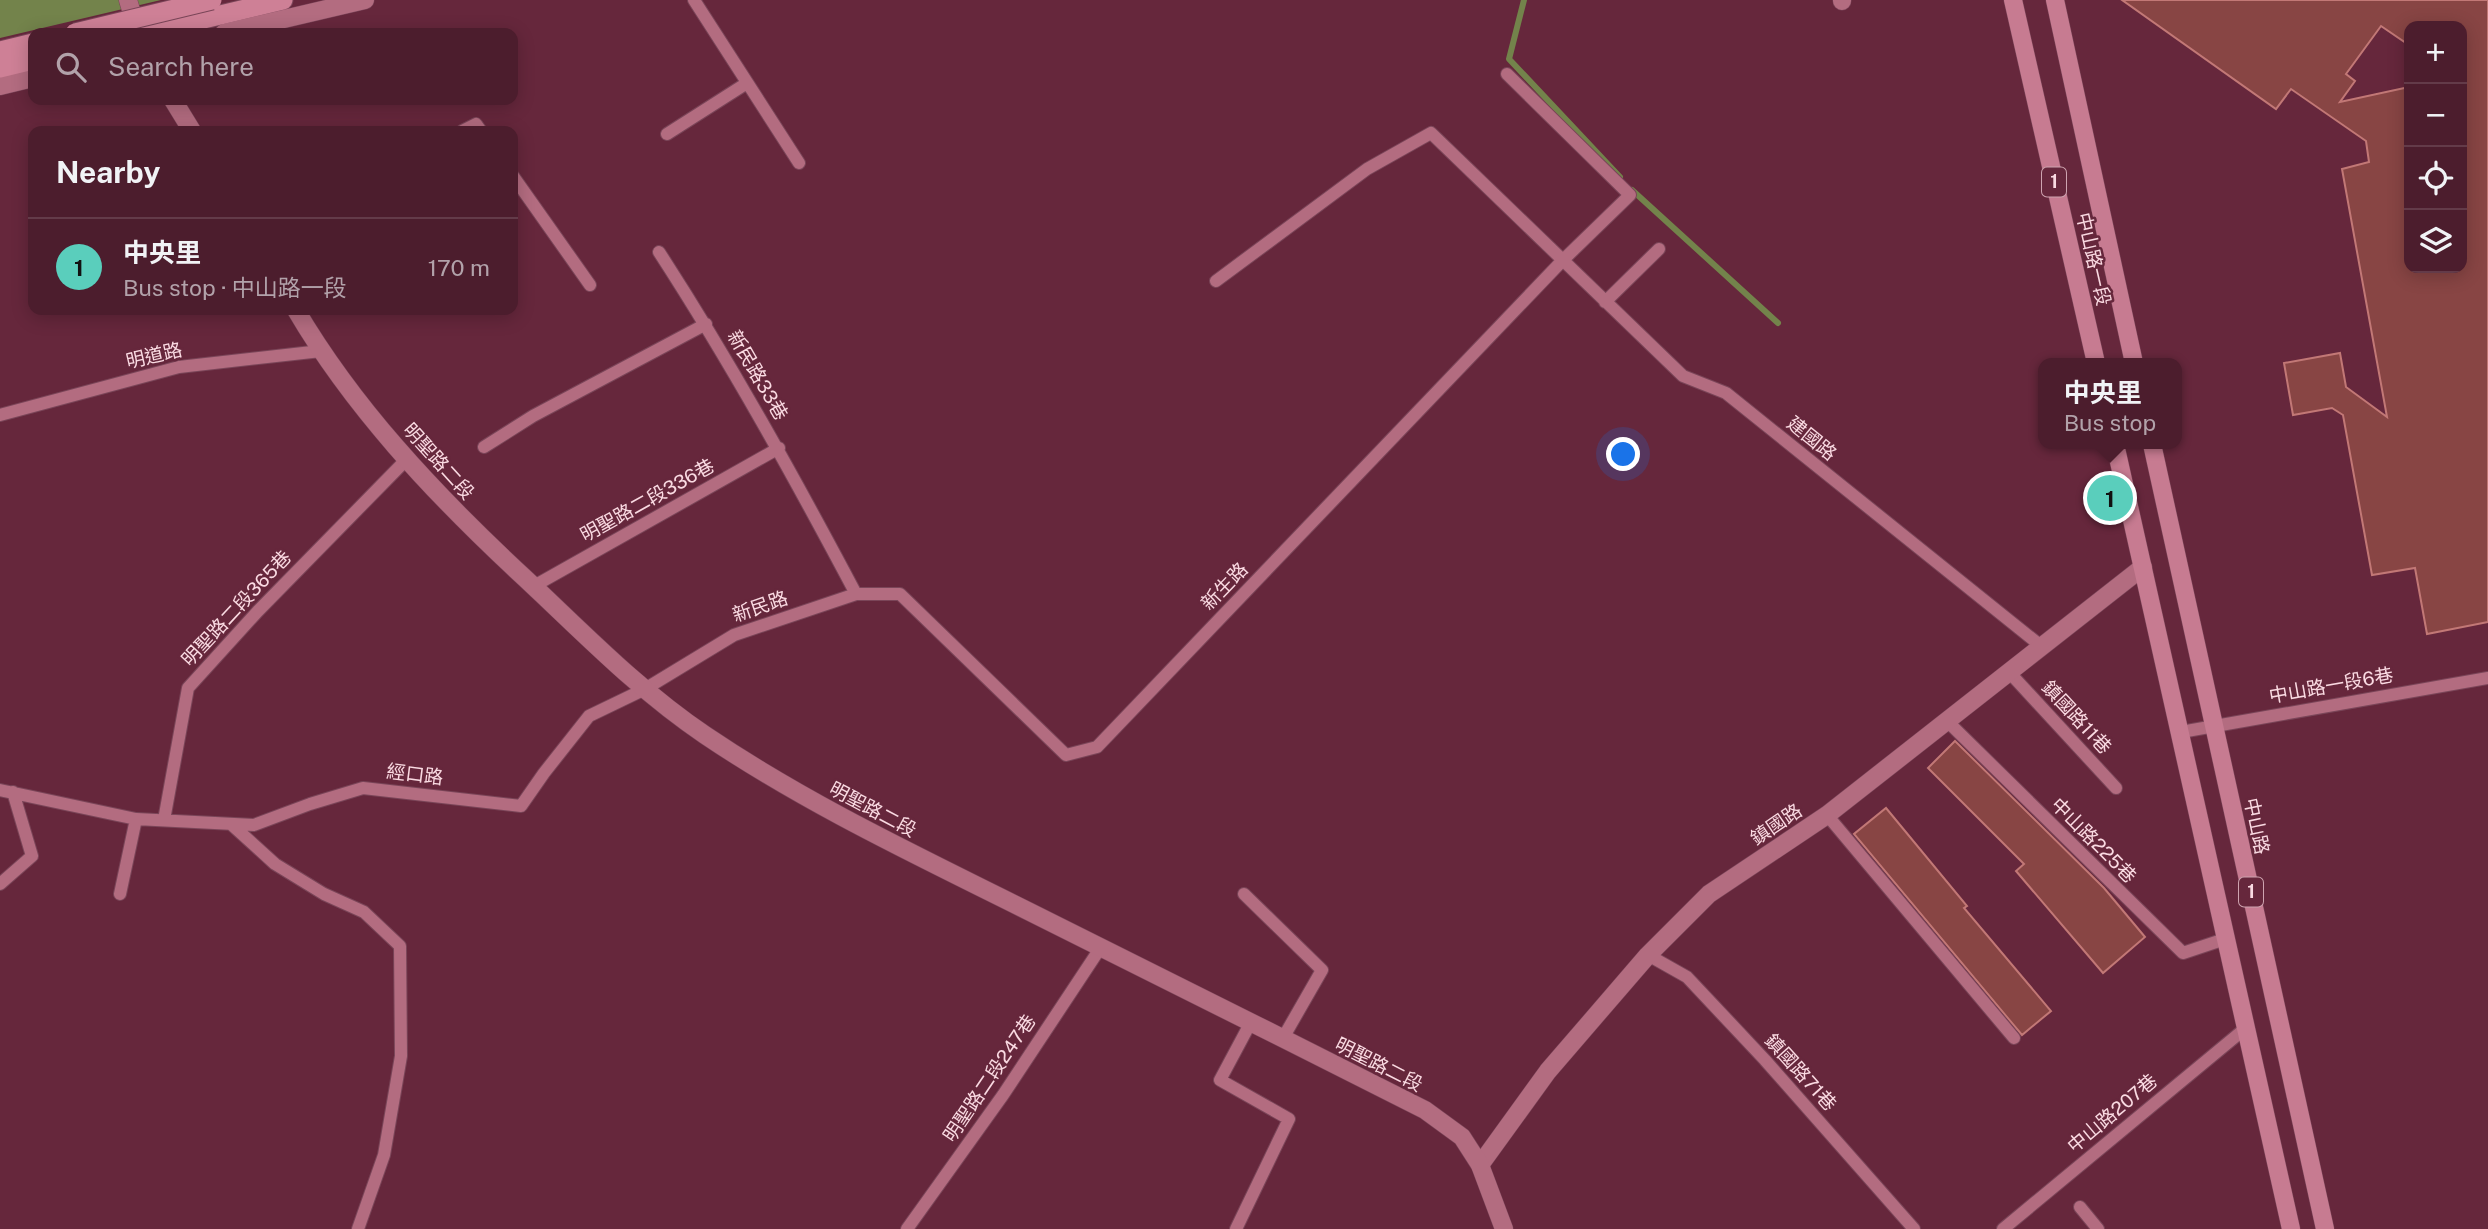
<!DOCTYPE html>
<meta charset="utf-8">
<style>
body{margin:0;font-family:"Public Sans","Noto Sans TC",sans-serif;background:#562a39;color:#f1f3f6}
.controls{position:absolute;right:21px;top:21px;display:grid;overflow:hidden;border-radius:14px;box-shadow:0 4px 18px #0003}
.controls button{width:63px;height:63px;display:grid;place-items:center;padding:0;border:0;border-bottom:2px solid #633b49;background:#4c1d2d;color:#f1f3f6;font:35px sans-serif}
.you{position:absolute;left:1624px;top:455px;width:24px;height:24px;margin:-18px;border:5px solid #fff;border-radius:50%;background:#1a73e8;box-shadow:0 0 0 10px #1a73e833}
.badge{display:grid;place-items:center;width:46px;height:46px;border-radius:50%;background:#5acebc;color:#111;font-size:23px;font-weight:700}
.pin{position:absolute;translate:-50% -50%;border:4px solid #fff;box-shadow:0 2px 7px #0006}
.popup{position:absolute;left:2038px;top:358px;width:144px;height:91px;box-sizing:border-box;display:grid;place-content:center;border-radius:14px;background:#4c1d2d;filter:drop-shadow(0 2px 5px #0005);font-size:23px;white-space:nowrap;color:#b2a2aa}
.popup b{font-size:26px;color:#f1f3f6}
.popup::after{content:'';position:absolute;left:50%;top:100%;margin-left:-14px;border:14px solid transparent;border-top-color:#4c1d2d}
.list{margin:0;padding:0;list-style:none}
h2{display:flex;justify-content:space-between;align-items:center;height:91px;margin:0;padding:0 28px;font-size:30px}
h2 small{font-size:23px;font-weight:400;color:#b2a2aa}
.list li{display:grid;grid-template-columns:46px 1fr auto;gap:21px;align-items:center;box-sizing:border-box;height:98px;padding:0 28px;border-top:2px solid #633b49}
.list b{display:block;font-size:26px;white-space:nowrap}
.list p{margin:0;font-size:23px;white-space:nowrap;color:#b2a2aa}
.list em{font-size:23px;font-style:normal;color:#b2a2aa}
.icon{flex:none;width:38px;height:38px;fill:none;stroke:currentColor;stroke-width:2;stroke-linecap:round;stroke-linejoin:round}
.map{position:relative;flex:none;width:2488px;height:1229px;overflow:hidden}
.search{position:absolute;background:#4c1d2d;box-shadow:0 4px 18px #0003;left:28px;top:28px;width:490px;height:77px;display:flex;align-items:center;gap:18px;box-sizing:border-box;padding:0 24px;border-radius:14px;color:#b2a2aa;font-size:26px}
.panel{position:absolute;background:#4c1d2d;box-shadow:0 4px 18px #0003;left:28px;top:126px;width:490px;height:189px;border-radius:14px}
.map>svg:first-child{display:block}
.water{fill:#73834b}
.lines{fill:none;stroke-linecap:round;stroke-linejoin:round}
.stream{stroke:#73834b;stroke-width:6}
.building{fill:#884544;stroke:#c27876;stroke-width:2;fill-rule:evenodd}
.service-casing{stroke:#7a4558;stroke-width:14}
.minor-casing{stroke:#7a4558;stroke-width:19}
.tertiary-casing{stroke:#7a4558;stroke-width:19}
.secondary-casing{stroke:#7a4558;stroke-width:19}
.primary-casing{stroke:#7a4558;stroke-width:19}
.trunk-casing{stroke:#7a4558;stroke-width:21}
.service{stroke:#b36c80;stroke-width:12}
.minor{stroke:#b36c80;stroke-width:18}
.tertiary{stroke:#b36c80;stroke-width:18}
.secondary{stroke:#b36c80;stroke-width:18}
.primary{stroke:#c77b91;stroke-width:18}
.trunk{stroke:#ce8096;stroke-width:19}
.trunk-bridge-casing{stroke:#7a4558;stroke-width:21;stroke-linecap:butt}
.trunk-bridge{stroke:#ce8096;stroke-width:19}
.labels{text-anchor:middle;stroke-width:5;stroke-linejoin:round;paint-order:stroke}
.shield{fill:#66273c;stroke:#cea4b0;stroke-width:2}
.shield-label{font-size:18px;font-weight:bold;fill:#fadae2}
.street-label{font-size:19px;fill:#fadae2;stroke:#66273c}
</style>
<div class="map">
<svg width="2488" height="1229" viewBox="0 0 2488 1229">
<rect width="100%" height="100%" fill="#66273c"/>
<path class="water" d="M0,0H161L0,38Z"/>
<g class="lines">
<path class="stream" d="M1524,0L1509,59L1620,177
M1632,190L1778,323"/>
</g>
<path class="building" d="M2122,0H2488V622L2427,634L2415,568L2372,575L2343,415L2332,408L2293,415L2284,363L2340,353L2346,387L2387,417L2342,169L2369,162L2366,141L2291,89L2276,109ZM2381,26L2409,45V26H2462V268H2409V87L2340,102L2355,81L2346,74Z
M1955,741L2104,888L2145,937L2103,973L2016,871L2024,864L1928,768Z
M1886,808L1967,906L1964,908L2051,1011L2022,1035L1854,834Z"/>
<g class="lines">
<defs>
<path id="service" d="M694,0L799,163
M462,131L476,124L481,131
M667,134L747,83
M513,176L590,285
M659,252C731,363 794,477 856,594
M1216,281L1367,169L1431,133L1683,376L1726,393L2041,646
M1605,302L1659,249
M0,415L179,367L321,351
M484,447L533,416L706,324
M534,586L779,448
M2009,672L2116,788
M1947,721L2183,953L2225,939
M2181,732L2488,678
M0,790L136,819
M1827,815L2014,1038
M164,820L188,688L258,611L407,459
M231,824L275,864L324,894L364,912L400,946L401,1056L384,1155L358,1229
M0,884L32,856L13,792
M120,894L136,819L254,825L310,804L363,788L521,806L544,773L589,716L645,689L734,635L856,594H900L1066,755L1097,747L1562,261L1630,195L1507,74
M1244,894L1322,970L1283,1038
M1648,955L1687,977L1765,1060L1914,1229
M2080,1207L2098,1229
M907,1229L1003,1095L1101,947
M1236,1229L1289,1119L1220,1080L1251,1022
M2003,1229L2247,1027"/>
<path id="minor" d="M1842,1V0
M1480,1165L1548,1071L1648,955L1709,894L1827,815L2143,567"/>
<path id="tertiary" d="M128,0L137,30
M173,100L192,131
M296,310C353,407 432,491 514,568C576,625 635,688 705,735C807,804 918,856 1028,911C1160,977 1293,1043 1425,1110L1462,1137L1480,1165L1504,1229"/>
<path id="secondary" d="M224,33L365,0
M0,86L33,78"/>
<path id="primary" d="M2013,0L2096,363
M2055,0L2134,363
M2115,444L2291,1229
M2152,444L2325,1229"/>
<path id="trunk" d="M145,33L283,0
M0,51L33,43
M0,68L33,60"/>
</defs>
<use href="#service" class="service-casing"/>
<use href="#minor" class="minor-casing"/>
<use href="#tertiary" class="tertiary-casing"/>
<use href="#secondary" class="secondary-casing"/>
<use href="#primary" class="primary-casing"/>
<use href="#trunk" class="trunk-casing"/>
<use href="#service" class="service"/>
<use href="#minor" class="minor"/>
<use href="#tertiary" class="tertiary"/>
<use href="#secondary" class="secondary"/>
<use href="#primary" class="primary"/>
<use href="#trunk" class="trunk"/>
<defs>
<path id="trunk-bridge" d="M75,33L212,0"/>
</defs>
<use href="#trunk-bridge" class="trunk-bridge-casing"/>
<use href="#trunk-bridge" class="trunk-bridge"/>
</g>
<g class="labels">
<g class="shield">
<rect x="2042" y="167.5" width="24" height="29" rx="5"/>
<rect x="2239" y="877.5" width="24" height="29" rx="5"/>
</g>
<g class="shield-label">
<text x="2054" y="188">1</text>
<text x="2251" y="898">1</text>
</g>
<g class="street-label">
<text transform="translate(2094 259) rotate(77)" y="7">中山路一段</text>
<text transform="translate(154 355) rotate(-13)" y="7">明道路</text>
<text transform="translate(758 375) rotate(60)" y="7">新民路33巷</text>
<text transform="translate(1812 438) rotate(39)" y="7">建國路</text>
<text transform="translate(439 461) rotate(48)" y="7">明聖路二段</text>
<text transform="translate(647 500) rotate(-29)" y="7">明聖路二段336巷</text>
<text transform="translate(1224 586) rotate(-46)" y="7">新生路</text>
<text transform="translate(760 606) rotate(-19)" y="7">新民路</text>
<text transform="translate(236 608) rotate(-47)" y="7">明聖路二段365巷</text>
<text transform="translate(2331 685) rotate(-10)" y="7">中山路一段6巷</text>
<text transform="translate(2077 717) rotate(47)" y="7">鎮國路11巷</text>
<text transform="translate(415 774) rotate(7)" y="7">經口路</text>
<text transform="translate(873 809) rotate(28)" y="7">明聖路二段</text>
<text transform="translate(1776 824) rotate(-34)" y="7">鎮國路</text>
<text transform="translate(2257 826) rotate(78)" y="7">中山路</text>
<text transform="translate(2094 840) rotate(45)" y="7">中山路225巷</text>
<text transform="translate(1379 1064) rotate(27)" y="7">明聖路二段</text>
<text transform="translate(1801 1072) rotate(48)" y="7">鎮國路71巷</text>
<text transform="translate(989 1078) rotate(-56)" y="7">明聖路二段247巷</text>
<text transform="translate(2112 1113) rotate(-40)" y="7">中山路207巷</text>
</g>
</g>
</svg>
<div class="controls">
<button>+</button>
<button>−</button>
<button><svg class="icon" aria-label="locate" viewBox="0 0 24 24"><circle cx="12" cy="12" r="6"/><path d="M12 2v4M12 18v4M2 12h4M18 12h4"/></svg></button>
<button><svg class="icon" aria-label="layers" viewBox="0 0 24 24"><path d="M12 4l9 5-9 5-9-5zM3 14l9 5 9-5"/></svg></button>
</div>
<div class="you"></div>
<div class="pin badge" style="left:2110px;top:498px">1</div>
<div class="popup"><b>中央里</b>Bus stop</div>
<div class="search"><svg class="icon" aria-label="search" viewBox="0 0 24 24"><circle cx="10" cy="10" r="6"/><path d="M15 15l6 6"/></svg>Search here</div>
<section class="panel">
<h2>Nearby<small></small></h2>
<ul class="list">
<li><span class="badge">1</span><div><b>中央里</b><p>Bus stop · 中山路一段</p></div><em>170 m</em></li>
</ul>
</section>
</div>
